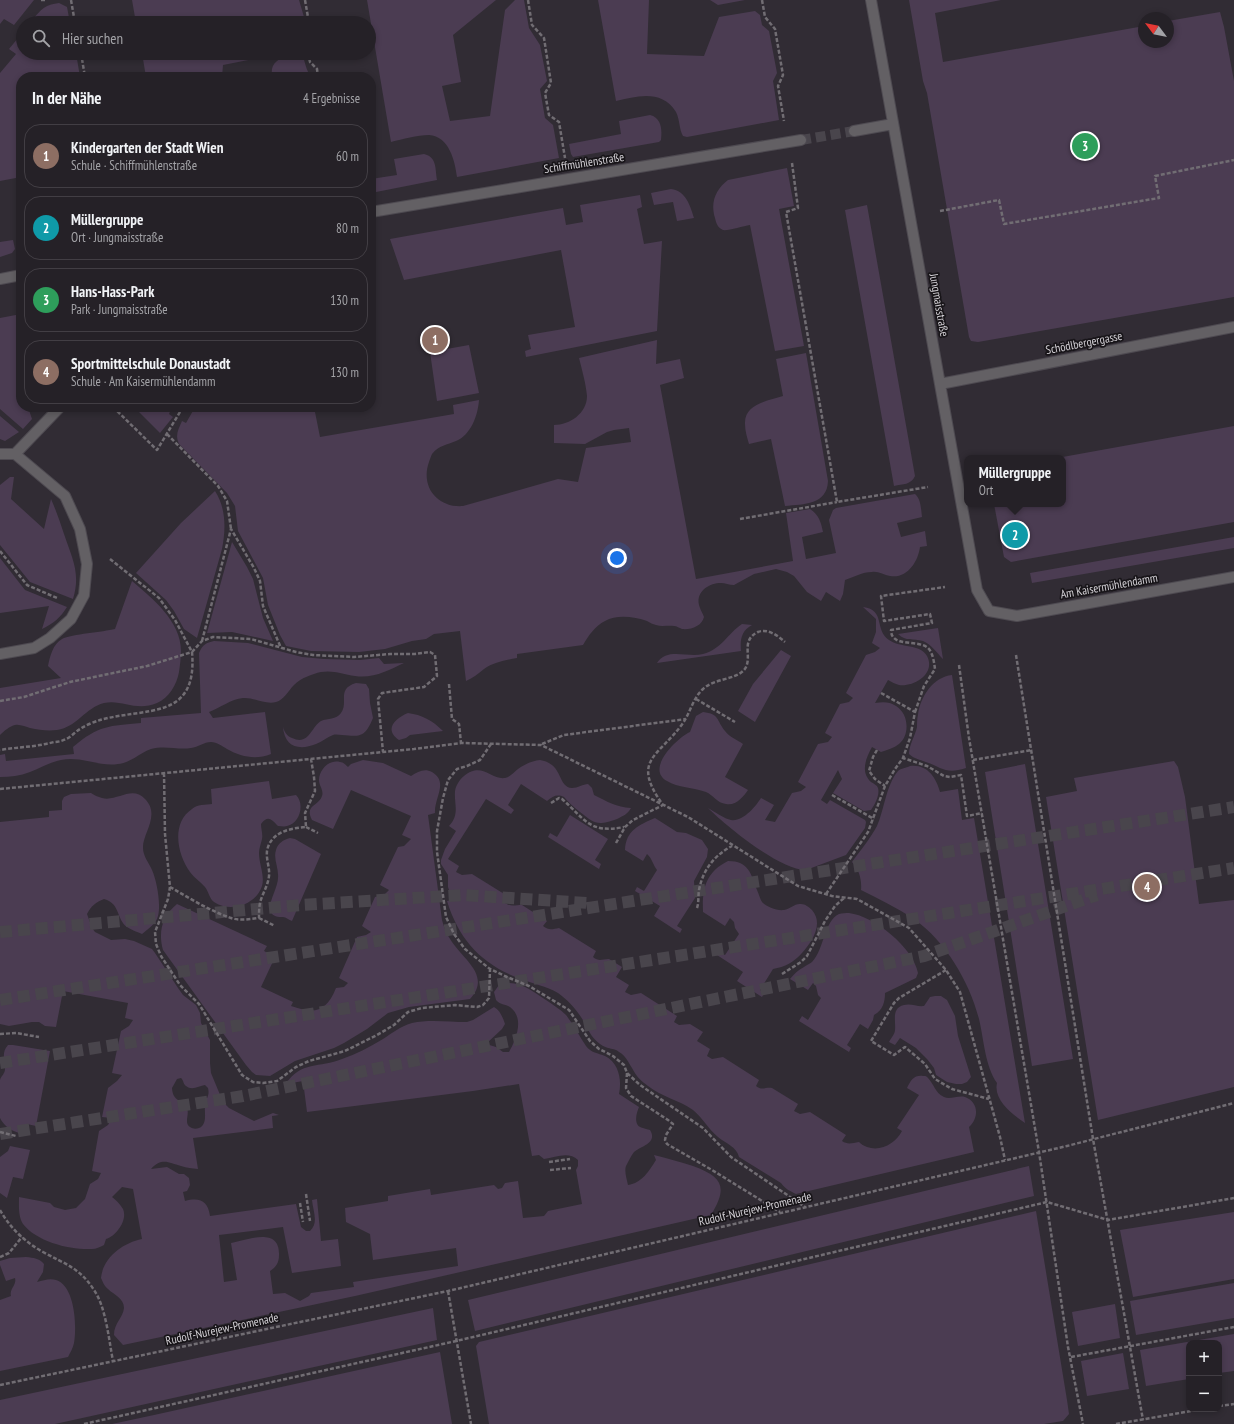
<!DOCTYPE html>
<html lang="de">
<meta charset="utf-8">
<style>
body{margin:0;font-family:"PT Sans Narrow",sans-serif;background:#2d292f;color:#f1f3f6}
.controls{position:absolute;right:12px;bottom:12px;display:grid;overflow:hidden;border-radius:8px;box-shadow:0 2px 6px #0003}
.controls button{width:36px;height:36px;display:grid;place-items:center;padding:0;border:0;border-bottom:1px solid #423e44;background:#252127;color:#f1f3f6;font:20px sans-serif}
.compass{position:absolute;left:1138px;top:12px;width:36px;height:36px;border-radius:50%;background:#252127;box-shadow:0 2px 6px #0003;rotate:302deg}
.you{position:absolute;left:617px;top:558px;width:14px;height:14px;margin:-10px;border:3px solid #fff;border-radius:50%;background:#1a73e8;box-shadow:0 0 0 6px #1a73e833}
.badge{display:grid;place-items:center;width:26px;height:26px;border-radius:50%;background:#46d49e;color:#fff;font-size:13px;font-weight:700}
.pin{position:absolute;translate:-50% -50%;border:2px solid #fff;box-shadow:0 1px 4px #0006}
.popup{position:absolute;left:964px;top:455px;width:102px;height:52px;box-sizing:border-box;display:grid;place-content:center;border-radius:8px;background:#252127;filter:drop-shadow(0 1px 3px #0005);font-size:13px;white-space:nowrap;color:#a3a3a7}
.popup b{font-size:15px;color:#f1f3f6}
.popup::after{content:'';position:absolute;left:50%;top:100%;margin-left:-8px;border:8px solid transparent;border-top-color:#252127}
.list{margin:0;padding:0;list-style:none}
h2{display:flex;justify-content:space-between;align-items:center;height:52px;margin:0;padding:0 16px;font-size:17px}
h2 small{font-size:13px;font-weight:400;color:#a3a3a7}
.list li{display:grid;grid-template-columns:26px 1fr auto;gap:12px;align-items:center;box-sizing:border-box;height:64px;margin:0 8px 8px;padding:0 8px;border:1px solid #423e44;border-radius:16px}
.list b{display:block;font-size:15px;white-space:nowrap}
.list p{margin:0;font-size:13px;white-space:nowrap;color:#a3a3a7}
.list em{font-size:13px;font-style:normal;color:#a3a3a7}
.icon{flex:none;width:22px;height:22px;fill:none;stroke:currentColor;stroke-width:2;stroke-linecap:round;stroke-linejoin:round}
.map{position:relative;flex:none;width:1234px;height:1424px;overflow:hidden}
.search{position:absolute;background:#252127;box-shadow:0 2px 6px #0003;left:16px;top:16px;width:360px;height:44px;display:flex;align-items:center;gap:10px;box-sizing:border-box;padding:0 14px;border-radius:22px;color:#a3a3a7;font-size:15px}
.panel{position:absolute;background:#252127;box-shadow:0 2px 6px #0003;left:16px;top:72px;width:360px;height:340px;border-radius:16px}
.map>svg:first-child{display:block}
.green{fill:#4b3c52;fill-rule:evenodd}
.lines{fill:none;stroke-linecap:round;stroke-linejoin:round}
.minor-tunnel{stroke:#49454c;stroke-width:10;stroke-dasharray:10 5;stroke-linecap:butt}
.motorway-tunnel{stroke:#49454c;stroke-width:12;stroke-dasharray:12 6;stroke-linecap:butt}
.service-casing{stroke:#4e4a51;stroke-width:12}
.minor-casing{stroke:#4e4a51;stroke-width:12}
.path{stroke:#716d73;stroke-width:2.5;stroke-dasharray:4 2;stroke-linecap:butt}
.service{stroke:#636064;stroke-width:10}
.minor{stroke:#636064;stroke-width:10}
.labels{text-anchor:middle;stroke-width:3.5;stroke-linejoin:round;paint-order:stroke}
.street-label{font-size:12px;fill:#d3d0d5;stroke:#181519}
</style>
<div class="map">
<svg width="1234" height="1424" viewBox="0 0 1234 1424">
<rect width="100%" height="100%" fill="#312c34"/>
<path class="green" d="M0,0H34L14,25L4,19L0,24Z
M132,0H299L304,17L303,23H136Z
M367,0H496L453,35L461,82L442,86L450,121L490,116L505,10L515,0H524L529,28L540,45L547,81L540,89L545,118L553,125L559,158L457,177C455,161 449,136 429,135C417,135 403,139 391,142Z
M598,0H649L647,54L704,56L719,17L755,11L760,15L762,25L769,31L777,73L773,81L779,120L687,137L683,136C679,129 680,120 676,112C662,89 637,96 616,101Z
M710,0H745L718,5Z
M909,0H1001L935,13L943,62L1144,26V42H1168V21L1220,12L1224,27L1234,81V297L978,342L971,341L969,337L927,93L923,81Z
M59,3L67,7L70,23H30C40,11 43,5 59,3Z
M23,32V53H76L80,77H21V177L0,181V73L16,54L9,49Z
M142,53H268L263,57L223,65L222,77H146Z
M288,53H302C305,62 306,70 311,77H272C270,62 278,61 288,53Z
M650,115C662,118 662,130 661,140L659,142L573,157L571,154L569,144L621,134L619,121Z
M424,154C437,157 435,168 437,180L371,193V179L397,175L394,159Z
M787,168L794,206L779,209L804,346L775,351L750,225C743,226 728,231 723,230C718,228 716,223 715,218C710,202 716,189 728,180Z
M671,189C686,191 690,205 694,218L677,221L673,202L654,205L651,193Z
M640,195L642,207L637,209L644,244L662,241L657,331L526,357L525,351L531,349L528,335L575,327L561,250L404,280L390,239L563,208L566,225L583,222L580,205Z
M867,205L915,476C911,485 903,484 894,486L845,210Z
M13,240L15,249L12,253L0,257V242Z
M21,314V407H28L32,419L23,429L0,409V318Z
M657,340L656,364L680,359L684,378L660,385L696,579L793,561L786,513L810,509C819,515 821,522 823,532L802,537L806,559L836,553L829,520L833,510L836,508L915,494C921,499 921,509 922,517L897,523L901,537L925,531L927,546L920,547C918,562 907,579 890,576C884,575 878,571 872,572C862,572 854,577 845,580L843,594L840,601L826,592L821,601L807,592L794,576L787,572L776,569L754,574L734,585C729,585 725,583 721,583C707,583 694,594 700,608C701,611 703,614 704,617C702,626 691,630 682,629C679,628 677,626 674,626C668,625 662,627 656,625C653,624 650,623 647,621C635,617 617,614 605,621C595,626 589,635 583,645L517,654V658C506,660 494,662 484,669C478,674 473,678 466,681L460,631L434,634L426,639L412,641L385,649L359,652L311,651L286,646L280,635L268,605L263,578L238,531L235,506L227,493L179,444C175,435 178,430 182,421L186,423L194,409L192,407H314L320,437L454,414L453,405L479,400C478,415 471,435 456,441C447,445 439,445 432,454C431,456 430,459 429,462C420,487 438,508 463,506L558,479L578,482L586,448L631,442L629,428L614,430L607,432L585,444L554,443V425C570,425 587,413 587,396C586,384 582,370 579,358Z
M469,345L479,393L437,401L430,352Z
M806,353L828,481C827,505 804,504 785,506L771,439L749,444C747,437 745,431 745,424C744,404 767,401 783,396L776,359Z
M134,407H172L169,414L173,417L160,433Z
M0,416L19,432L5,441L0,439Z
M1234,426V522L1011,562L1004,557L994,504H1063V458H1057Z
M10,477H14L11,499L44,529L51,499C56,510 60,522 64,534C72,558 81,573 73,599L30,582L0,545V485Z
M215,491C226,508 226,529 222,549L197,638L184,629L174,611L166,600L136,573L181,523Z
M1234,537V548L1032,583L1030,573Z
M232,542L247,567L253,579L263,618L273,641L232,632L207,633Z
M0,558L25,590L67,607C61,617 53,624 42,629L49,606L0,613Z
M132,581C152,598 181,621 181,651C181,657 180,665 179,672C177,684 169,698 157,703C136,712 122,699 104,703C85,708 77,727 57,730C48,731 39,730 30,728C26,727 20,724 15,725C10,726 4,731 0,735V688L61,678L48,666C50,656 53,644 62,639C72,634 103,632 115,629Z
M863,607C886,610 874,630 889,640C900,648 921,644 927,656C936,673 915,687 899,685C895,684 892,682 888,680L875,703C882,702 889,701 896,706C909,714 910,735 899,744C894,748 887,750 881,752L872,747C866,758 860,772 871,782C874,784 877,785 878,788C880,795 875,804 871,810L864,811L833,793L842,779L838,770L821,800L827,804L830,800L865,820L866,822L865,828L846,855L806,870C781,871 726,826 708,808C713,811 725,819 731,820C743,822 756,806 761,798L774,805L765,820L775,822L792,793L801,791L806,787L798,782L818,744L828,742L832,737L825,733L840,704L849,702L853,698L846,693L866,655L875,652L880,648L872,643L876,632V619Z
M742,624L752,625C741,631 740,640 741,651L657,663C667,647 687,658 703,654C722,649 727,634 742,624Z
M938,628L943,659C937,653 931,644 923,641C913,638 906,642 898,634Z
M214,641L248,643L302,657L324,659L360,660L379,658L384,664L404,663C389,670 373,679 355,676C343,674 333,670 321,672C312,674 301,678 294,685C288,691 284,700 276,702C265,705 254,697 243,698C231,699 220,708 209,712L213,718L265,712L271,754C256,760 241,757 227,749C222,746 217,742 211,742C204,742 198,747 191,748C177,750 165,745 151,749C139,753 131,763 118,764C99,767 82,756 61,760C50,762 41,768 30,772C20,776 10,777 0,777V755L5,754L6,761L74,754L73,747C99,725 109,726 141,723V718L201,713L199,653C203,644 206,643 214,641Z
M781,650L791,656L755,722L738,711L753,684Z
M952,675L966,768C945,775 942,767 923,761C918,759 913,758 909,754C909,745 915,736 917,727C917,723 917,719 918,715C920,697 933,677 952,675Z
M356,683L366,684L369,689L370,703L373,718C365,737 361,737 342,735C339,735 336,734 333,735C327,737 322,742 316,744C299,751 284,747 283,726C284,732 287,736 292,738C309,746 311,727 321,721C328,718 336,720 341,713C349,702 336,689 356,683Z
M703,712C720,714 716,720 725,731C729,737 738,740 743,744L725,777L748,790C743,797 736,806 726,804C717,803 713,795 706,792C693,787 678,788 667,781C645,769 677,738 690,732L696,716Z
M408,713C422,715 432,720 443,731L410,735L406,738L399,740C383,729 396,718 408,713Z
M363,760L383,763L411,776C418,772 424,768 432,772C449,782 434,798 435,813L428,815L442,920C444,928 447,935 452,942C465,961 491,976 470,999L409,1007L388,1013L367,1029L344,1043L334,1048L295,1061L270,1076L256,1075L252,1072L246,1065L163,950C158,932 162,916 177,904L267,946L264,951L275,957L261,987L293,1002L291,1006C314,1014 326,1013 336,988L344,987L348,983L339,978L357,937L366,935L371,932L362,926L375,897L384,895L389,890L380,885L398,847L404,846L411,839L402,835L411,816L351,790L333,829L312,820C304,805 319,806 322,796C324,790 319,786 319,780C319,770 329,759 340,762C343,762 346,765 348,767L351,764Z
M540,760C564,764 557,787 572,788C578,788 583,784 588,784L592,788L594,795C608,802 616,807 631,808C628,814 623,816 617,819C597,826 595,824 580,812C574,807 569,803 564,797C557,794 553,796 547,801L521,784L508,805L514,810L511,814L486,799L448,859L459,866L456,872L462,875L472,874L509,897L505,903C511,907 515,905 522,905L547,921L543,926C549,931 553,929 559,928L596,951L593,957C599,962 602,959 609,959L622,967L616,977L629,985L625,992L631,995L641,993L677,1016L674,1022L679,1025L690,1024L703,1032L697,1041L710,1049L707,1056L712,1059L723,1057L759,1080L756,1086C762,1091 765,1087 772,1088L798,1104L794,1111L800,1114L810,1112L846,1135L842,1141C848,1145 852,1143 859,1142C861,1144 864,1146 867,1147C881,1152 896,1143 902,1131L897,1128L919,1095L907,1088C911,1080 914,1075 923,1076C926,1076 926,1076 928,1078C934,1084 935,1093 944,1097C950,1100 958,1095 965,1097C979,1102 979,1118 969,1127L974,1152L796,1194C790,1191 785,1189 781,1183L739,1157C737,1147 725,1143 718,1137C708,1129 703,1118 693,1110C679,1100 662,1097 648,1086C641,1081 636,1076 632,1068C628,1062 626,1056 619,1052C616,1049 612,1049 608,1048C601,1046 593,1039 590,1033C587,1029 586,1025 584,1022C578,1011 568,1000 558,993C546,986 533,984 521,979C482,965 459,940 447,901L457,899L450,893L448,887V875L441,864V860L445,849L456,831L449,826C460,814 454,805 455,791C456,785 460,779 464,776C482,761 491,780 505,778C510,777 514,772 518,769C525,764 532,761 540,760Z
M1174,761L1178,767L1185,797L1199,904L1234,900V1087L1098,1120L1046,797L1077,791L1074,778Z
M1025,764L1073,1059L1032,1066L985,772Z
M910,766C927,764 936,777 940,792L958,789L962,820L974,818L1025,1123C1013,1115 993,1100 997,1083C985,1066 984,1040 979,1019C969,981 946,942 914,919C897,908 879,899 861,890C862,880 859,869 852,862C860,851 870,839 877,826C884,811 886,785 898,771C901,768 906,768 910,766Z
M269,781L272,799L296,795C305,804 300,823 287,826C284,827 281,826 278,826C271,819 268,815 261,824C261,829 263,834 262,839C261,844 259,848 259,853C259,864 265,876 262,886C256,905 230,913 214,902C209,898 209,892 205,887C200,881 194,878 190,872C177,854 171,823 192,809C197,804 206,805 212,804L211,789Z
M91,793C94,795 98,797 102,798C117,802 132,785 145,799C161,815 142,834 143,848C143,856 149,863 152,870C157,881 162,908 157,919C154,925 147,930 142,934C138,932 131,930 127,927C116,919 121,904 104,899C96,902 91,906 87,914L92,928L95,932L111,940L125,939L134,941L152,949L155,953L178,988L183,995L196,1005L200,1013L201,1023L210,1040V1063L211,1073L223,1102L229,1108L254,1121L273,1113L279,1115L272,1116L273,1128L193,1138L198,1169C192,1168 187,1168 181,1166C169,1163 162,1157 151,1169L167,1167L179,1174H184L189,1178L190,1185L187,1191L183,1192L185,1201C200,1197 208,1201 210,1216L296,1204L301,1227L306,1231H310C319,1223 313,1211 312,1200L317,1199L321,1241L338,1239L341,1266L292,1273L283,1227L219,1235L224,1282L237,1280L231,1243C247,1240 280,1226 279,1255C279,1263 276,1267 270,1271L273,1294L285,1293L300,1301L309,1296L311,1293L354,1287L353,1282L458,1266L456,1248L373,1260L370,1234L346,1222L345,1208L388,1201V1196L430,1189L431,1195L494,1185L498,1189L502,1188L505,1183L518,1181L523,1218L544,1216L548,1211L582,1204L576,1170L578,1166V1160C569,1151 556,1157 544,1159L539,1155L532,1156L519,1084L473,1091L307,1112L303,1081L286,1084C300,1061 320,1068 342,1059C356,1054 370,1047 383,1039C394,1032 399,1027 412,1023C429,1019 449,1022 467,1022L473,1020L494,1007C500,1010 503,1018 505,1024L502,1029L486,1044L496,1047L503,1052H509C516,1040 525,1018 510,1007C505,1004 500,1005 496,1000L494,992L499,985C517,978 532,991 546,1000C553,1005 560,1009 566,1015C574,1025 579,1036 586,1046C591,1053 598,1053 605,1056C619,1063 622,1080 619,1094L639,1107C636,1114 633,1126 643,1128C645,1129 647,1129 650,1130C658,1143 641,1146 634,1152C631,1156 628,1162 626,1166C624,1171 627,1180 628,1185C642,1183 649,1171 656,1160L654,1155C667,1158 680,1162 693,1166C723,1177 728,1187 711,1215L355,1296L123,1345L114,1335C114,1323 123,1318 124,1308C124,1298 114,1295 108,1289C104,1286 103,1282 101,1278C103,1257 123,1243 142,1239L133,1189L122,1187L112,1197C116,1200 120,1204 123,1209C128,1220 116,1236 106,1239L104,1245C100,1247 96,1249 92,1249C70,1250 37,1242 23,1224C18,1216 19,1205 19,1197L50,1203L54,1207L65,1210L76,1208L85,1199L90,1184L98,1179L101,1173L92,1171L99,1131L108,1125L112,1118L102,1117L108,1088L117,1081L122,1075L112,1073L121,1031L129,1026L133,1020L125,1018L128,1003L63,991L56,1027L45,1026L39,1022H32L9,1026L0,1024V822L49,817V811L62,810V801L64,797L71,794ZM181,1078C184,1081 183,1084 186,1086C192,1091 199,1086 205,1085L208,1088C210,1096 206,1098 205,1105C204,1112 208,1124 199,1128C196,1129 193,1129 190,1127C183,1122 191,1113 186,1107C179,1098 173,1101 172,1088L177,1079Z
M570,815L608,839L595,860L601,864L599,869L548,837L550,833L557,837Z
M655,818L677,832L686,833L702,840L708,849L707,857L694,881L695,898L677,926L682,929L680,933L654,916L660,906L635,891L637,887L644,891L657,870C653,865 652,858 647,854L643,861L625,850C626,830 639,825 655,818Z
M290,838L295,839L321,854L292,921C289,920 286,917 283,917C278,917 273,917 270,911C268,903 278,887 278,878C279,868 273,859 276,850C278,843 283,840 290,838Z
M728,861C749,861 751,874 757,890C759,894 760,899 762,902C767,907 777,911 784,910C790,909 795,903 801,904C805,904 809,907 812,910C824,924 812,942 802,953C794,962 785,967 773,969L760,990L764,993L762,997L737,981L743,972L717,955L719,952L725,955L739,934L735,928L734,922L730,918L725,926L703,912C702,888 706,872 728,861Z
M849,913C874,916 913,947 918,973L916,978L885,993C885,1002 883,1010 874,1015L873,1020L868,1029L860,1024L847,1045L851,1048L849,1052L799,1021L802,1016L808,1020L821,998L818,995L816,986L813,983L808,990L790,979C794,974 798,970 804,967C806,965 810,964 812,962C824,950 824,921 839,914C842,913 846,913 849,913Z
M935,996H941L947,1000L955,1016L958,1036L971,1077L967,1082L962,1084H956L947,1082L936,1075L934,1068L927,1059L916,1048L900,1038L895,1045L889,1042C891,1038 895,1034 895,1030C896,1021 891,1008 904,1005C911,1003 917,1007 924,1006L930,997Z
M8,1045H13L50,1051L36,1126L27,1124L21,1133C12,1132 4,1126 0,1118C0,1110 0,1087 0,1080C1,1076 5,1074 5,1069C5,1059 1,1053 8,1045Z
M10,1146L30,1150L23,1179L13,1177L7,1198L0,1193V1157L8,1151Z
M1029,1166L1034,1196L475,1331L468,1300Z
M1036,1211L1067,1400L1069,1414L1063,1421L1044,1424H489L476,1346L479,1342Z
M1234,1212V1279L1133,1297L1120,1230Z
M26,1257C34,1258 39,1258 44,1264L43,1272L37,1282C44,1280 50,1278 56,1280C75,1286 77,1326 74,1343C73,1348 70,1353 68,1357L0,1371V1300L11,1296C9,1289 17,1285 15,1278L6,1281L0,1265V1261L10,1258Z
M1234,1283V1318L1136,1335L1130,1301Z
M1115,1304L1120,1338L1078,1346L1072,1312Z
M433,1308L437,1340L55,1424H0V1400Z
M1234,1334V1371L1219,1373V1343H1189V1379L1146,1386L1140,1350Z
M440,1352L452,1424H112L154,1415Z
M1123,1353L1129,1389L1087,1396L1081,1361Z"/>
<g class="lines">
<path class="minor-tunnel" d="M801,140L854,131"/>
<path class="motorway-tunnel" d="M0,932L301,905L463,895L588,903
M0,1000L1234,807
M0,1063L1234,868
M0,1134L243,1096L924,956L1097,895"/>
<defs>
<path id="service" d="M0,654L34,648L50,638L71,619L84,595L87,564L80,529L65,496L15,454"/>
<path id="minor" d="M871,0L977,590L989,611L1017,616L1234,577
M854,131L893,124
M371,212L801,140
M0,279L21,275
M940,384L1234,327
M0,454H15L60,407"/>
</defs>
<use href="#service" class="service-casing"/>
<use href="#minor" class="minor-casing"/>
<path class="path" d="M41,0H45
M71,0L75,23
M305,0L309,23
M528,0L532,25L544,38L551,83L545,93L549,115L559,122L565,158
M762,0L765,17L775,29L783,75L778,86L784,121
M81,53L85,77
M308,53L310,62L317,69L318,77
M792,163L798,208L786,212L837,502L928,487
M940,211L999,200L1004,224L1159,198L1155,176L1234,160
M113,407L157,450L183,407
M167,434L218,486L227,501L231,529
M740,519L837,502
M0,551L27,585L57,598
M110,559L159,598L175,620L192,652L202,641L213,637L251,639L296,652L313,655L354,657L390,654H415L430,652L435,655L437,676L424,687L382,693L378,699L383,752
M202,641L231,529L254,568L260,581L263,606L281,648
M1016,655L1093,1139L1143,1420
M959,665L969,738L1039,1152L1068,1347L1083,1424
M449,684L452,719L459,724L461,743
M881,693L915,712L910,738L903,758
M696,699L735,722
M0,701L24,697L70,682L147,666L192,652C198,721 146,707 100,720C94,722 86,725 80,729C75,732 71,737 66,739C62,741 58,742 54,742C36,747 18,747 0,750
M915,712L924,686L935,669C934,662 933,653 928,648C918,639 891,648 891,630L932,623L930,614L884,621L881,596L945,587
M491,744L480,760L467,766L457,769L448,780L443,798L437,831V852L446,917L454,934L465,949L490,969L507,977L529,986L569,1010L590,1041L599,1049L613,1056L624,1065L627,1073L640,1085L703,1128L731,1157L805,1207
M542,744L564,735L686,719
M877,750L873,757L869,771L875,779L885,786
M973,760L1032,750
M164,773L165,834L170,887L168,899L155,932L156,944L161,956L180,985L199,1004L242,1075L253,1082L263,1083L277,1081L296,1067L309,1061L345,1051L377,1035L394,1025L408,1012L422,1008L455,1005L477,1007L483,1005L489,998L490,969
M0,789L414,749L461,743L541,745L688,817L798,886L832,896L857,899L909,928L946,970L960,992L1000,1137L1005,1160
M832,795L874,819
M551,803L559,798L562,799C585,819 589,834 624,827
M306,827L318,833
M616,843L625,827L633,820L663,805C630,759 659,757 683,723C690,713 693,698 703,689C715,678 735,680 744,670C754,658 739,641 758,632C768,628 778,636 785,642
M170,887C189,898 210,911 231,918C240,921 250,919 259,918C259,913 259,908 260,903C262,894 268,886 269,876C270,868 266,860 267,851C270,833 289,828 306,827L305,813L315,791L314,777L311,759
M826,894L868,832L885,786L895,769L903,758L927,766L944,776L950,777L961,775L967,816L982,813
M697,908C699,902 698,896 699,890C703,869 715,855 732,846
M259,918L275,926
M946,970L899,998L894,1003L871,1041L894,1055L905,1047L925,1064L935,1079L952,1089L989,1099
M782,974L801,962L807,956L825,921L835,906L844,898
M0,1034L16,1033L39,1037
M627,1073L626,1088L631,1096L668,1120L673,1124L666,1135L665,1140L667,1144L712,1170L780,1212
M0,1132L16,1136
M549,1162L570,1159
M550,1170L571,1168
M306,1194L310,1221
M300,1203L303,1222
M0,1210C10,1228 25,1242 43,1252C65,1264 80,1268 94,1290C106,1307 109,1341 113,1361
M0,1257L9,1253L22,1237
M448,1291L471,1424
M1071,1357L1234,1327
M0,1385L448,1291L1067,1146L1234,1103
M1219,1406L1234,1404
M84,1424L456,1341L1047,1202L1108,1220L1234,1198
M1116,1424L1203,1409"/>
<use href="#service" class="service"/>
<use href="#minor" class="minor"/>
</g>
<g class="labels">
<g class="street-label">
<text transform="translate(584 163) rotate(-9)" y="4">Schiffmühlenstraße</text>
<text transform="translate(939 305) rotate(80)" y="4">Jungmaisstraße</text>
<text transform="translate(1084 343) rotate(-11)" y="4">Schödlbergergasse</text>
<text transform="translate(1109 586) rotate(-10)" y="4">Am Kaisermühlendamm</text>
<text transform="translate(755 1209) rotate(-13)" y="4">Rudolf-Nurejew-Promenade</text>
<text transform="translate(222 1329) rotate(-12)" y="4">Rudolf-Nurejew-Promenade</text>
</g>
</g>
</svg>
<div class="controls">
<button>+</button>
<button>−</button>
</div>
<svg class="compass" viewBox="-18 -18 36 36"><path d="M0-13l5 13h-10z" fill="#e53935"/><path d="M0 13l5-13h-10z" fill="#a3a3a7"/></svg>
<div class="you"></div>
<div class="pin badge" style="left:435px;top:340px;background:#8d6e63">1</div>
<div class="pin badge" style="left:1015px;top:535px;background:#0f9aa8">2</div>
<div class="popup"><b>Müllergruppe</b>Ort</div>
<div class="pin badge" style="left:1085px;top:146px;background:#2e9e5b">3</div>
<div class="pin badge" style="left:1147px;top:887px;background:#8d6e63">4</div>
<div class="search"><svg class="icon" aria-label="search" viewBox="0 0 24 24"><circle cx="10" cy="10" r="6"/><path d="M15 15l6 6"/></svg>Hier suchen</div>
<section class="panel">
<h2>In der Nähe<small>4 Ergebnisse</small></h2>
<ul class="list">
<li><span class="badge" style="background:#8d6e63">1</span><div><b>Kindergarten der Stadt Wien</b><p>Schule · Schiffmühlenstraße</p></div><em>60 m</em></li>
<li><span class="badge" style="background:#0f9aa8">2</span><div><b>Müllergruppe</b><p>Ort · Jungmaisstraße</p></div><em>80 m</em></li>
<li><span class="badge" style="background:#2e9e5b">3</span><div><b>Hans-Hass-Park</b><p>Park · Jungmaisstraße</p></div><em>130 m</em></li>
<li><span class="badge" style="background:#8d6e63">4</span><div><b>Sportmittelschule Donaustadt</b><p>Schule · Am Kaisermühlendamm</p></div><em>130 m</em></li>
</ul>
</section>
</div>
